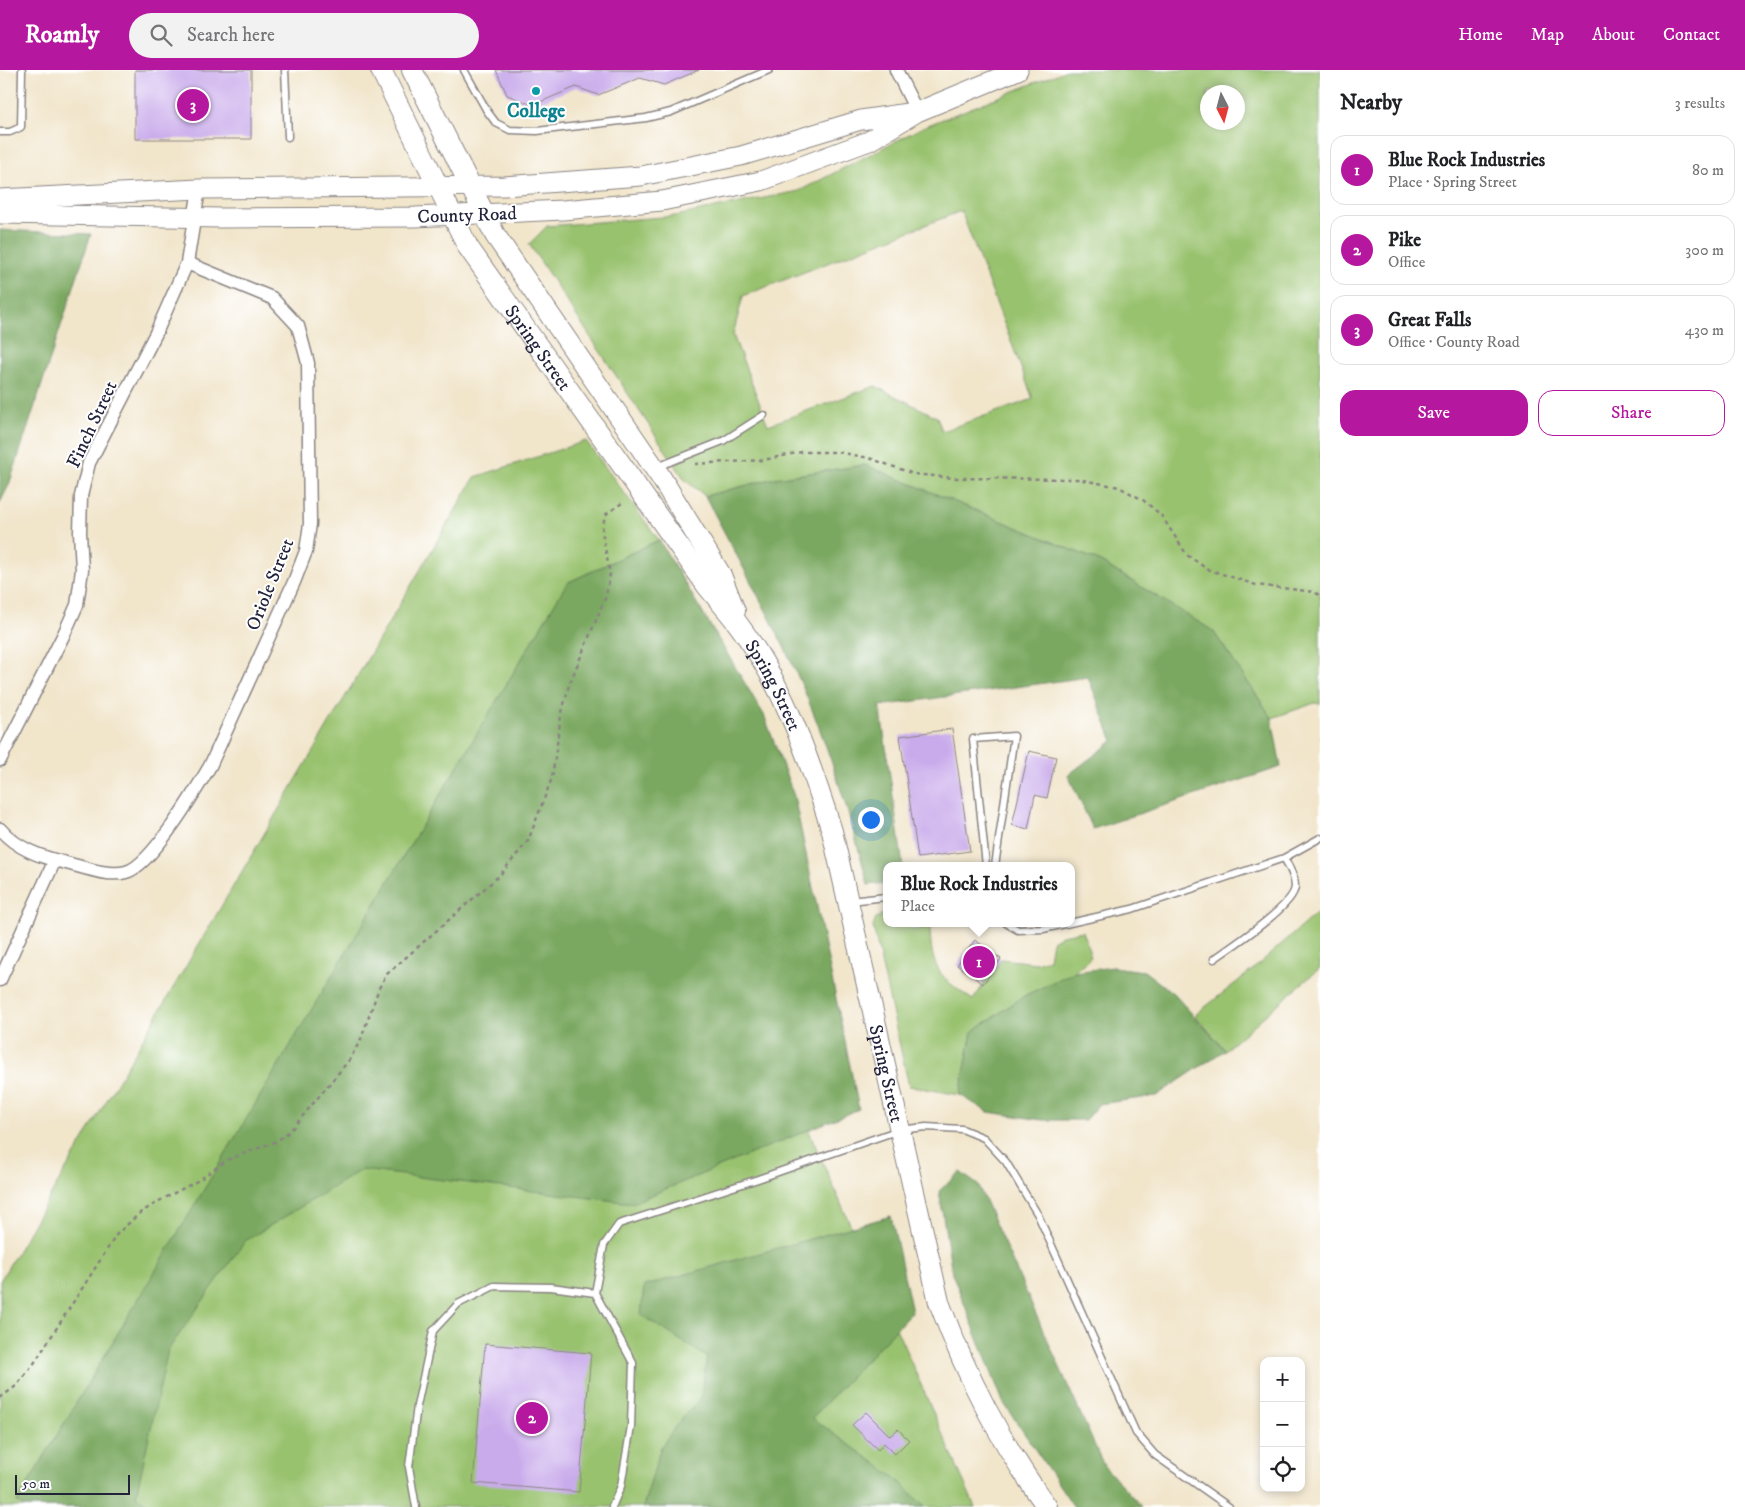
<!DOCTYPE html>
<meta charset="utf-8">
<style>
body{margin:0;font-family:"IM FELL DW Pica",serif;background:#f2f2f2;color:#202124}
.controls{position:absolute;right:15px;bottom:15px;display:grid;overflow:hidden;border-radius:10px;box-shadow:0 2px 8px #0003}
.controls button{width:45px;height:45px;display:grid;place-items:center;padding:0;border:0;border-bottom:1px solid #e0e0e0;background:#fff;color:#202124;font:25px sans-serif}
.compass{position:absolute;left:1200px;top:15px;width:45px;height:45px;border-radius:50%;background:#fff;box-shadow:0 2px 8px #0003;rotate:174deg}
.scale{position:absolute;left:15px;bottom:12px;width:115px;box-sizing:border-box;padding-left:5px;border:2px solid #22223b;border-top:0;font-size:14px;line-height:18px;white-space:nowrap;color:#22223b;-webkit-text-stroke:4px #fff;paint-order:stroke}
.you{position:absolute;left:870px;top:749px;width:18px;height:18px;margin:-12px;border:4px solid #fff;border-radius:50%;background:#1a73e8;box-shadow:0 0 0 8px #1a73e833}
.badge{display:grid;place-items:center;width:32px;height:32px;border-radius:50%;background:#b5179e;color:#fff;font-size:16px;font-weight:700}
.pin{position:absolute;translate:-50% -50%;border:2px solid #fff;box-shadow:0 1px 5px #0006}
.popup{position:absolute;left:883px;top:792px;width:192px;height:65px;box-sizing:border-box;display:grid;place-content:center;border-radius:10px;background:#fff;filter:drop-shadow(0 1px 4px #0005);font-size:16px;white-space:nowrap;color:#757577}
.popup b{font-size:19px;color:#202124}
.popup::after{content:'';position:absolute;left:50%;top:100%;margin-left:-10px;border:10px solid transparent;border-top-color:#fff}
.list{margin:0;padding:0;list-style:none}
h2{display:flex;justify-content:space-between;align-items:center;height:65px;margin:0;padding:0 20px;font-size:21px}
h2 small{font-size:16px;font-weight:400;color:#757577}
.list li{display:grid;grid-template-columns:32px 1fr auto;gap:15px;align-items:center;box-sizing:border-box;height:70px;margin:0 10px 10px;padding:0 10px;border:1px solid #e0e0e0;border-radius:15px}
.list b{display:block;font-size:19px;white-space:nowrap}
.list p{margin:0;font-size:16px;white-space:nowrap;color:#757577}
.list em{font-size:16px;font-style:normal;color:#757577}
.actions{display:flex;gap:10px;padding:15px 20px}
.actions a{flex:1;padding:11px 0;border:1px solid #b5179e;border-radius:15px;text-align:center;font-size:18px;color:#b5179e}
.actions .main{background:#b5179e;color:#fff}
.icon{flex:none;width:28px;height:28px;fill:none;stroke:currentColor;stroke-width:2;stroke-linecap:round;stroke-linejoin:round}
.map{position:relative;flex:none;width:1320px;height:1437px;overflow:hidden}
header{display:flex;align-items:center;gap:30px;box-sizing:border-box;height:70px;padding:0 25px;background:#b5179e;color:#fff}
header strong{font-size:24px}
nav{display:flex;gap:28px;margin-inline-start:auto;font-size:18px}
.search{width:350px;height:45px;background:#f2f2f2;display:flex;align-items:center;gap:12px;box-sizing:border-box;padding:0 18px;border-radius:28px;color:#757577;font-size:19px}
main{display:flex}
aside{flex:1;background:#fff}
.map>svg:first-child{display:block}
.green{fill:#99c26e;stroke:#5e7254;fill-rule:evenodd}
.forest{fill:#7aa861;stroke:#4e654e}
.building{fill:#c9abeb}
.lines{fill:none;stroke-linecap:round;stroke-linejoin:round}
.service-casing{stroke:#8a8482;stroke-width:9}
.minor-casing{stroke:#8a8482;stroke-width:15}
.secondary-casing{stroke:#8a8482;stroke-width:21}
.primary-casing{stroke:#8a8482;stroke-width:22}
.path{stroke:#8a8482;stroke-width:2.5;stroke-dasharray:4 4;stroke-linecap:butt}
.service{stroke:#fff;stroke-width:6}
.minor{stroke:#fff;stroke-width:12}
.secondary{stroke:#fff;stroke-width:19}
.primary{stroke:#fff;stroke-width:20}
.culture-dot{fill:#0f9aa8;stroke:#fff;stroke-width:2}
.labels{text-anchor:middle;stroke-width:4;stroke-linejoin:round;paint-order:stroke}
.culture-label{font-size:19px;font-weight:bold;fill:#0d838f;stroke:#fff}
.street-label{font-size:19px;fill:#22223b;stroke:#fff}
</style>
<header>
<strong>Roamly</strong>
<div class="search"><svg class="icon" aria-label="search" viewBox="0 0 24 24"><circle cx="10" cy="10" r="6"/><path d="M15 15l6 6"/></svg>Search here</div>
<nav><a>Home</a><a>Map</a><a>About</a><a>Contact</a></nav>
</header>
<main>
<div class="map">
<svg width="1320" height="1437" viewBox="0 0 1320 1437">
<rect width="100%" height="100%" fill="#fff"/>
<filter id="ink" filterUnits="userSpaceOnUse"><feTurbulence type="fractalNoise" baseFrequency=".02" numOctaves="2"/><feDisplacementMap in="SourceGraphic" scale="10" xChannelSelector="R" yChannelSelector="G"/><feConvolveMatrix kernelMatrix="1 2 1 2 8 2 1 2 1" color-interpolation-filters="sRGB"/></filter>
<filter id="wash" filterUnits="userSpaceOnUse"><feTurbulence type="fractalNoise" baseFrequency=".0096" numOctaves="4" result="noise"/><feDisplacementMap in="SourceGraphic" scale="20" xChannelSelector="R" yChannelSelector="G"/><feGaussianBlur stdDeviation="1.12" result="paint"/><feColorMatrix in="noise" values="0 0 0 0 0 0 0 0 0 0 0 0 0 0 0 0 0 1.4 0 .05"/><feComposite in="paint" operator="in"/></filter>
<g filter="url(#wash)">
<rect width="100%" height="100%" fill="#f1e5ca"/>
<path class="green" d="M1067,0H1320V634L1315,633L1272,648L1213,561L1099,491L865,395L775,408L705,426L685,410L529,174L547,156L675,146L799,121L923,57ZM1208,22H1238V52H1208ZM961,141L1033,329L942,361L937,347L875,316L768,355L733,265L743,226Z
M586,371L659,470L567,513L975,1437H0V1211L475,407Z
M1320,840V898L1225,980L1195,945L1251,901Z
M886,842V853H906L912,860L930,857C931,899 939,907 973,930L1001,889L1036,893L1049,889L1052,871L1062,865L1083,861L1091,887L1074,902L1024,926L972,962L960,1025L909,1016L873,857L876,848Z"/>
<path class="forest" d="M0,160L91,164L9,415L0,433Z
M865,395L1099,491L1213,561L1272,648L1281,697L1093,759L1068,705L1113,671L1088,607L880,636L903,796H886V813L868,815C848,737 823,658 788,585C762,531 733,479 705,426L775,408Z
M659,470L764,645L794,726L859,1039L632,1133L361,1100L245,1171L168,1280L136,1426L152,1437H25L17,1432L567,513Z
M1113,897L1144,901L1173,923L1225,980L1156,1026L1099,1034L1085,1050H1042L988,1042L960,1025L972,962L1024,926L1074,902Z
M960,1102L978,1115L1104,1396L1142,1437H1074L1003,1332L952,1203L939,1121Z
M891,1146L912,1242L812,1348L896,1408L925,1437H643L661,1377L678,1353L701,1327L707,1287L641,1245L644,1216Z"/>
<g id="blocks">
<path class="building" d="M135,0H251V69H135Z
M496,0H699L664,15L640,8L598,25L576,17L533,35L507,25Z
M952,659L970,781L918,788L900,666Z
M1029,681L1056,687L1047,728L1035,725L1028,759L1012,755Z
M975,870L1001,889L983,914L957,895Z
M485,1274L591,1283L579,1422L473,1413Z
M866,1342L890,1366L898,1359L909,1370L895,1384L884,1373L878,1380L852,1355Z"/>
</g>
</g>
<g filter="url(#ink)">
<use href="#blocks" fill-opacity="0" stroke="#8a8482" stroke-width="1"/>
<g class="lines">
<defs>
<path id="service" d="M285,0L288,67
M464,0L487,41L496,53L510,60L537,61L646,48L671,42L769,0
M0,62H10L21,57L22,0
M657,397L723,371L764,345
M986,796L973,669L1014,666L995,796
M850,831L886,827
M1006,853L1018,860L1043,859L1132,839L1284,788L1320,768
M1214,889C1231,877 1294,836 1295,817C1295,806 1289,796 1284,788
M416,1437L409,1397L417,1336L433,1261L458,1234L494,1216L551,1217L595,1223
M612,1437L621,1416L631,1356L633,1293L595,1223L604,1175L619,1154L758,1109L899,1060L926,1057L962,1059L984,1068L1006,1092L1038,1145L1136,1363L1155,1385L1229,1437"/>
<path id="minor" d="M896,0L917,42
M0,690L64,564L77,535L82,500L80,462L81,426L89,393L156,263L187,193L199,119
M0,759C17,779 41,787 66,793C83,797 108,807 126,802C151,796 196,720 210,696L294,512L306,481L310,454L308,293L298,256L272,228L187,193
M0,910L55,790"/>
<path id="secondary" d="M0,129L199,119L504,116L641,106L741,86L861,50L908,43
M0,144L221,148L415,147L563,140L662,131L761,111L869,71L917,42L1018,0"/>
<g id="primary">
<path id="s1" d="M381,0L468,177L707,516C719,531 732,545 743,561C786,620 810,692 832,761L939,1232C967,1308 1000,1371 1047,1437"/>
<path d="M412,0L495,165L660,406L721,505L735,541"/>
</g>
</defs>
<use href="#service" class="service-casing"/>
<use href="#minor" class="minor-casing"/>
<use href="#secondary" class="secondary-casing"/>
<use href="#primary" class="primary-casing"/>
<path class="path" d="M695,394L763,390L802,382H838L869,388L914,404L953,408L1077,409L1119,417L1143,430L1161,445L1187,485L1207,499L1256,515L1315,522L1320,526
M0,1328L16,1316L33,1295L117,1164L140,1143L161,1130L199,1110L227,1090L277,1071L291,1060L350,989L361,969L379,918L387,904L500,805L528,771L552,708L561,646L569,615L606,526L610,504L602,461L605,445L625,431"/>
<use href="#service" class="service"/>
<use href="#minor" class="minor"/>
<use href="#secondary" class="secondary"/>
<use href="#primary" class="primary"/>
</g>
</g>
<circle class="culture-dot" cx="536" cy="21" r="5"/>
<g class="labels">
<g class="culture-label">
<text x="536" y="47">College</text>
</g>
<g class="street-label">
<text transform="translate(467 144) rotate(-2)" y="7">County Road</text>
<text dy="7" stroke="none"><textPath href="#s1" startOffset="320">Spring Street</textPath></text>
<text transform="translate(91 354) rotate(-65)" y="7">Finch Street</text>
<text transform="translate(269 514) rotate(-68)" y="7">Oriole Street</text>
<text dy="7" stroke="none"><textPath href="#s1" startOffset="732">Spring Street</textPath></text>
<text dy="7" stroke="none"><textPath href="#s1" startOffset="1138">Spring Street</textPath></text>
</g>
</g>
</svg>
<div class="controls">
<button>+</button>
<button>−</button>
<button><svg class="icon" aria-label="locate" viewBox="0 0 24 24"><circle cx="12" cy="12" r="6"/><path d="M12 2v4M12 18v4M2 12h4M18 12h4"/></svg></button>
</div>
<svg class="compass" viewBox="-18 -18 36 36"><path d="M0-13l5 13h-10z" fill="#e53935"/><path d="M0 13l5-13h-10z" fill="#757577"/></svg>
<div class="scale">50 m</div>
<div class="you"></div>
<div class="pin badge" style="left:979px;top:892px">1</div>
<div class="popup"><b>Blue Rock Industries</b>Place</div>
<div class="pin badge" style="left:532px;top:1348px">2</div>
<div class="pin badge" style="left:193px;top:35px">3</div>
</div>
<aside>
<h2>Nearby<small>3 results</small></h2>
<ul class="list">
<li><span class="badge">1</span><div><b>Blue Rock Industries</b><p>Place · Spring Street</p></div><em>80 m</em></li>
<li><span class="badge">2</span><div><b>Pike</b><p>Office</p></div><em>300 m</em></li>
<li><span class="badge">3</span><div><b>Great Falls</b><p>Office · County Road</p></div><em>430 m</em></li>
</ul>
<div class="actions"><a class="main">Save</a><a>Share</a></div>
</aside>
</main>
